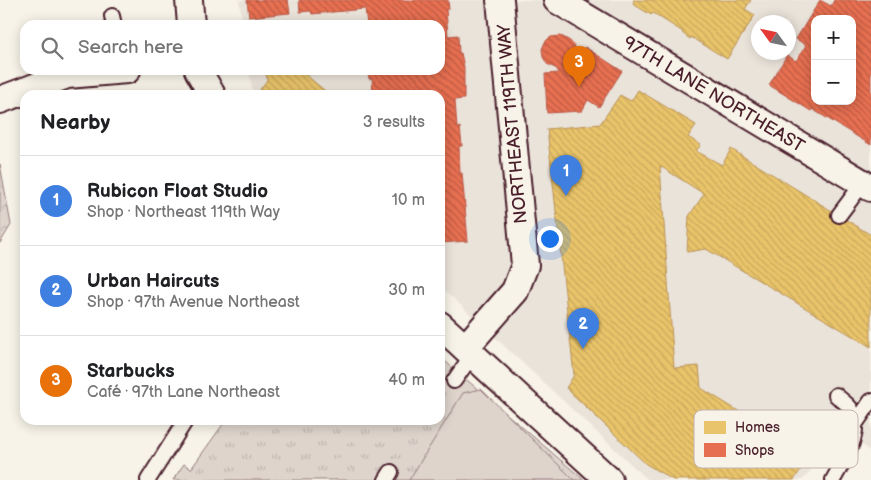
<!DOCTYPE html>
<meta charset="utf-8">
<style>
body{margin:0;font-family:"Balsamiq Sans",sans-serif;background:#f6f6f6;color:#202124}
.controls{position:absolute;right:15px;top:15px;display:grid;overflow:hidden;border-radius:10px;box-shadow:0 2px 12px #0003}
.controls button{width:45px;height:45px;display:grid;place-items:center;padding:0;border:0;border-bottom:1px solid #e0e0e0;background:#fff;color:#202124;font:25px sans-serif}
.compass{position:absolute;left:751px;top:15px;width:45px;height:45px;border-radius:50%;background:#fff;box-shadow:0 2px 12px #0003;rotate:303deg}
.you{position:absolute;left:549px;top:238px;width:18px;height:18px;margin:-12px;border:4px solid #fff;border-radius:50%;background:#1a73e8;box-shadow:0 0 0 8px #1a73e833}
.badge{display:grid;place-items:center;width:32px;height:32px;border-radius:50%;background:#1a73e8;color:#fff;font-size:16px;font-weight:700}
.pin{position:absolute;translate:-50% -41px;filter:drop-shadow(0 1px 2px #0008)}
.pin::after{content:'';position:absolute;top:26px;width:18px;height:15px;background:inherit;clip-path:polygon(0 0,100% 0,50% 100%)}
.list{margin:0;padding:0;list-style:none}
h2{display:flex;justify-content:space-between;align-items:center;height:65px;margin:0;padding:0 20px;font-size:21px}
h2 small{font-size:16px;font-weight:400;color:#757577}
.list li{display:grid;grid-template-columns:32px 1fr auto;gap:15px;align-items:center;box-sizing:border-box;height:90px;padding:0 20px;border-top:1px solid #e0e0e0}
.list b{display:block;font-size:19px;white-space:nowrap}
.list p{margin:0;font-size:16px;white-space:nowrap;color:#757577}
.list em{font-size:16px;font-style:normal;color:#757577}
.icon{flex:none;width:28px;height:28px;fill:none;stroke:currentColor;stroke-width:2;stroke-linecap:round;stroke-linejoin:round}
.map{position:relative;flex:none;width:871px;height:480px;overflow:hidden}
.search{position:absolute;background:#fff;box-shadow:0 2px 12px #0003;left:20px;top:20px;width:425px;height:55px;display:flex;align-items:center;gap:12px;box-sizing:border-box;padding:0 18px;border-radius:15px;color:#757577;font-size:19px}
.panel{position:absolute;background:#fff;box-shadow:0 2px 12px #0003;left:20px;top:90px;width:425px;height:335px;border-radius:15px}
.map>svg:first-child{display:block}
.built{fill:#eae3da;fill-rule:evenodd}
.forest{fill:url(#forest-crowns);stroke:#947a7c}
.park{fill:url(#park-tufts);stroke:#947a7c}
.pitch{fill:#ded4cc;stroke:#947a7c}
.homes{fill:url(#homes-back-hatch);stroke:#b99257}
.shops{fill:url(#shops-back-hatch);stroke:#b85746;fill-rule:evenodd}
.lines{fill:none;stroke-linecap:round;stroke-linejoin:round}
.service-casing{stroke:#4a1f2b;stroke-width:18}
.minor-casing{stroke:#4a1f2b;stroke-width:30}
.service{stroke:#f7f3e8;stroke-width:14}
.minor{stroke:#f7f3e8;stroke-width:26}
.labels{text-anchor:middle;stroke-width:5;stroke-linejoin:round;paint-order:stroke}
.street-label{font-size:18px;fill:#4a1f2b;stroke:#f7f3e8}
.key{fill:#f7f3e8;stroke:#c3b3af;stroke-width:1}
.key-label{font-size:14px;fill:#4a1f2b}
</style>
<div class="map">
<svg width="871" height="480" viewBox="0 0 871 480">
<defs>
<pattern id="forest-crowns" width="20" height="18" patternUnits="userSpaceOnUse" patternTransform="scale(1.25)"><rect width="20" height="18" fill="#ded4cc"/><path d="M2 6a3 3 0 1 1 6 0M12 15a3 3 0 1 1 6 0" fill="none" stroke="#c0b6af"/></pattern>
<pattern id="park-tufts" width="24" height="20" patternUnits="userSpaceOnUse" patternTransform="scale(1.25)"><rect width="24" height="20" fill="#ded4cc"/><path d="M3 7l-1-3M5 7V3M7 7l1-3M15 17l-1-3M17 17v-4M19 17l1-3" fill="none" stroke="#c0b6af"/></pattern>
<pattern id="homes-back-hatch" width="6" height="6" patternUnits="userSpaceOnUse" patternTransform="scale(1.25)"><rect width="6" height="6" fill="#e9c46a"/><path d="M-1 5l2 2M0 0l6 6M5-1l2 2" fill="none" stroke="#c9a85c"/></pattern>
<pattern id="shops-back-hatch" width="6" height="6" patternUnits="userSpaceOnUse" patternTransform="scale(1.25)"><rect width="6" height="6" fill="#e76f51"/><path d="M-1 5l2 2M0 0l6 6M5-1l2 2" fill="none" stroke="#bd5b43"/></pattern>
</defs>
<rect width="100%" height="100%" fill="#f7f3e8"/>
<filter id="ink" filterUnits="userSpaceOnUse"><feTurbulence type="fractalNoise" baseFrequency=".02" numOctaves="2"/><feDisplacementMap in="SourceGraphic" scale="10" xChannelSelector="R" yChannelSelector="G"/><feConvolveMatrix kernelMatrix="1 2 1 2 8 2 1 2 1" color-interpolation-filters="sRGB"/></filter>
<g filter="url(#ink)">
<path class="built" d="M239,0H871V395L803,480H648L440,286V95H253L249,70H440V25H243ZM815,19H852V101H815ZM758,22H788V52H758Z
M871,407V452L854,438Z"/>
<path class="forest" d="M0,164L11,225L0,243Z"/>
<path class="park" d="M440,357L584,480H173L184,464L191,469L226,420H440Z"/>
<path class="pitch" d="M481,389L574,480H409L463,393Z"/>
<path class="homes" d="M633,0H751L745,9L755,15L727,59L691,37L690,39L682,33L683,32L653,13L651,15L633,4L634,1Z
M256,70H300L330,95H256L267,80L266,71H256Z
M638,90L696,125L688,137L701,145L696,151L722,165L731,149L871,235V347L706,249L687,252L689,216L704,194L660,166L674,368L699,366L701,388L774,433L778,427L814,449L794,480H673L646,464L566,388L574,375L547,129L600,124L620,95L631,101Z"/>
<path class="shops" d="M247,0H288L290,13L249,17Z
M299,0H448L449,9H446L448,36L458,35L459,53H461L464,67V99L455,100L457,128L460,127L462,146H459L460,173H462L468,241L441,243V245H440V95H373L372,78L369,79L368,70H440V25H367L365,9L312,14L311,11L300,12Z
M820,0L831,6L834,0H871V145L812,109L811,111L769,85L787,55L796,61L806,45L796,39ZM815,19H852V101H815Z
M559,36L563,37L570,41L575,47L576,54L579,56L585,47L622,71L599,107L588,100L582,111L547,113L545,74L558,73L557,69L547,64L543,57L542,49L545,42L548,39L551,37Z"/>
<g class="lines">
<defs>
<path id="service" d="M112,16L114,25
M839,215L863,183
M454,381L472,355
M856,423L871,401
M148,480L186,420
M386,480L391,472
M833,480C844,459 864,433 851,409C848,404 841,400 836,395"/>
<path id="minor" d="M189,0L191,25
M557,0L871,188
M198,70L212,95
M0,100L67,75L127,70
M440,325L609,480
M465,348L515,291L525,265L500,0"/>
</defs>
<use href="#service" class="service-casing"/>
<use href="#minor" class="minor-casing"/>
<use href="#service" class="service"/>
<use href="#minor" class="minor"/>
</g>
</g>
<g class="labels">
<g class="street-label">
<text transform="translate(714 94) rotate(31)" y="6">97TH LANE NORTHEAST</text>
<text transform="translate(512 124) rotate(-95)" y="6">NORTHEAST 119TH WAY</text>
</g>
</g>
<rect x="694" y="410" width="164" height="58" rx="8" class="key"/>
<rect x="704" y="421" width="22" height="13" fill="#e9c46a"/>
<rect x="704" y="443" width="22" height="14" fill="#e76f51"/>
<g class="key-label">
<text x="735" y="432">Homes</text>
<text x="735" y="455">Shops</text>
</g>
</svg>
<div class="controls">
<button>+</button>
<button>−</button>
</div>
<svg class="compass" viewBox="-18 -18 36 36"><path d="M0-13l5 13h-10z" fill="#e53935"/><path d="M0 13l5-13h-10z" fill="#757577"/></svg>
<div class="you"></div>
<div class="pin badge" style="left:566px;top:196px;background:#3f7fe0">1</div>
<div class="pin badge" style="left:583px;top:349px;background:#3f7fe0">2</div>
<div class="pin badge" style="left:579px;top:87px;background:#e8710a">3</div>
<div class="search"><svg class="icon" aria-label="search" viewBox="0 0 24 24"><circle cx="10" cy="10" r="6"/><path d="M15 15l6 6"/></svg>Search here</div>
<section class="panel">
<h2>Nearby<small>3 results</small></h2>
<ul class="list">
<li><span class="badge" style="background:#3f7fe0">1</span><div><b>Rubicon Float Studio</b><p>Shop · Northeast 119th Way</p></div><em>10 m</em></li>
<li><span class="badge" style="background:#3f7fe0">2</span><div><b>Urban Haircuts</b><p>Shop · 97th Avenue Northeast</p></div><em>30 m</em></li>
<li><span class="badge" style="background:#e8710a">3</span><div><b>Starbucks</b><p>Café · 97th Lane Northeast</p></div><em>40 m</em></li>
</ul>
</section>
</div>
